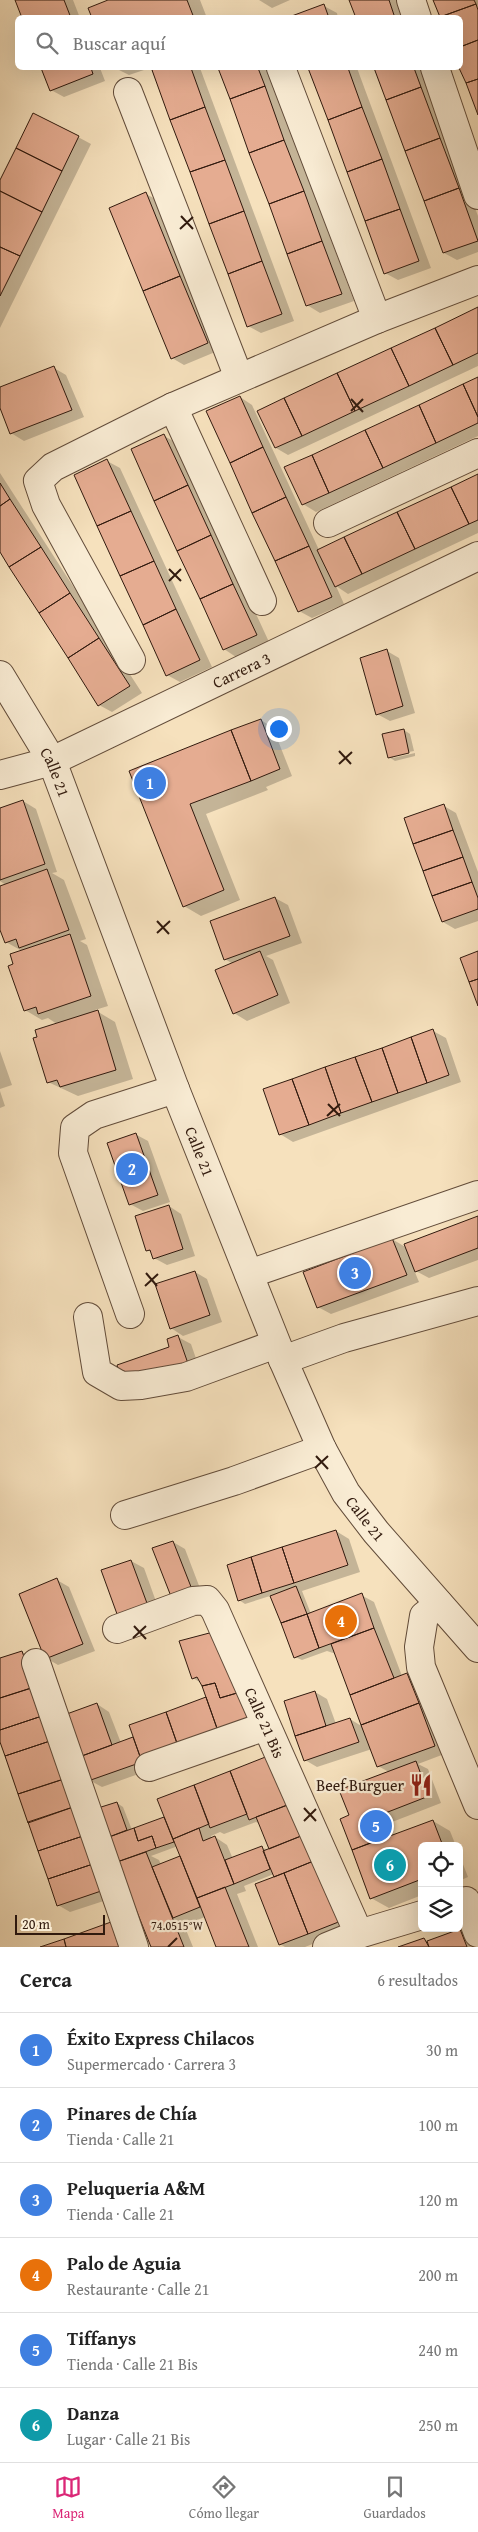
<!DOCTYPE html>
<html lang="es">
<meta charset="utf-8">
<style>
body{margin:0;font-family:"Gentium Book Plus",serif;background:#f6f6f6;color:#222}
.controls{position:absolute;right:15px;bottom:15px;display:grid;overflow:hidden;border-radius:8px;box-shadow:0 5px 20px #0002}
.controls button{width:45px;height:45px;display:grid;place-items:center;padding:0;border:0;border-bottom:1px solid #e0e0e0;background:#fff;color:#222;font:25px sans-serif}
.scale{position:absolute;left:15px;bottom:12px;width:90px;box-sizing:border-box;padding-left:5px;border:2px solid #311a0e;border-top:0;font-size:14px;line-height:18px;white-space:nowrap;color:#311a0e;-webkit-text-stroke:4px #f9ecd4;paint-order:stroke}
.you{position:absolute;left:278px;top:728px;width:18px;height:18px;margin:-12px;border:4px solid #fff;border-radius:50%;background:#1a73e8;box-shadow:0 0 0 8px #1a73e833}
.badge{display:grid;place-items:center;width:32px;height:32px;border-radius:50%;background:#db2777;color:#fff;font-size:16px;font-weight:700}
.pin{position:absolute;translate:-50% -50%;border:2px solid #fff;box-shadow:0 1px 5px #0006}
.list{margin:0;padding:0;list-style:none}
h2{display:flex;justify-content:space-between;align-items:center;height:65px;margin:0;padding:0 20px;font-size:21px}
h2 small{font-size:16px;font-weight:400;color:#767676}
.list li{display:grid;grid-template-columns:32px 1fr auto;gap:15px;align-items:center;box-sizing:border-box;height:75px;padding:0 20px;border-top:1px solid #e0e0e0}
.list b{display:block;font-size:19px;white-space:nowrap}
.list p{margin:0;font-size:16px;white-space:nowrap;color:#767676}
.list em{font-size:16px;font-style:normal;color:#767676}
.icon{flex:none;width:28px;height:28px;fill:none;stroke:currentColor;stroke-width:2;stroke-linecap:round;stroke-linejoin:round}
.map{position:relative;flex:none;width:478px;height:1947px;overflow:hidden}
.search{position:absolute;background:#fff;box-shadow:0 5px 20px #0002;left:15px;right:15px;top:15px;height:55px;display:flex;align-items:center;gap:12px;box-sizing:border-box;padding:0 18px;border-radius:8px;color:#767676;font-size:19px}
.sheet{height:515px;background:#fff}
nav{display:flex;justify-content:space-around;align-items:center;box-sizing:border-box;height:70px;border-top:1px solid #e0e0e0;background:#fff;font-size:14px;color:#767676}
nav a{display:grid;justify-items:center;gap:2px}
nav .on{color:#db2777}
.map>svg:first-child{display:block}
.shadow{fill:#0003;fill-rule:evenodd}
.building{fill:#e5ac91;stroke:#311a0e}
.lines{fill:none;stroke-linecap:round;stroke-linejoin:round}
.minor-casing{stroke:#624c3a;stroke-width:30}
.minor{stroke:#f9ecd4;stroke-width:28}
.ticks{fill:none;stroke:#311a0e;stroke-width:2}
.labels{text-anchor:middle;stroke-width:4.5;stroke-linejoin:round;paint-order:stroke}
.street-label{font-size:16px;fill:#311a0e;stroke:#f9ecd4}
.poi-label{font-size:16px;fill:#311a0e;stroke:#f9ecd4;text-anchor:end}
.ticks-label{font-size:12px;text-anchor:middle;fill:#311a0e;stroke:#f9ecd4;stroke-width:4.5;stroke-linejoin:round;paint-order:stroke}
</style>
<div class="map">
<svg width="478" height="1947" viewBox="0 0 478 1947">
<rect width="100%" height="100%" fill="#f6e1bd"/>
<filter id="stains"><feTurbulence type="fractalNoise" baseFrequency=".004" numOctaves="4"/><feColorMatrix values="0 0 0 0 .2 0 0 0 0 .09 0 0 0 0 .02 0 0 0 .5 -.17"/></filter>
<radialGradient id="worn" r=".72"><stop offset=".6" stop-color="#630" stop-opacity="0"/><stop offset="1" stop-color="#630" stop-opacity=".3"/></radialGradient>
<path class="shadow" d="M16,0H73L80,18H23Z
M112,0H200L207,18H93Z
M259,0H290L272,8Z
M350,0H398L405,18H357Z
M434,0H478V112L460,18H441Z
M324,6L337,13L338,18H292Z
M42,68H100L105,81L64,97L51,90Z
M115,68H150L129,75Z
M161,68H200L294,321L261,333L248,326L153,70Z
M220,68H267L354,301L320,313L307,305Z
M309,68H357L431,268L398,280L385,273Z
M375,68H423L478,216V252L457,260L444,253Z
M78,137L91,144L0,328V183Z
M146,194L159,201L220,350L184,365L172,358Z
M478,309V366L288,455L276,448Z
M54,368L66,375L84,417L24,441L11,433L0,404V389Z
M478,378V436L316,512L303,504Z
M240,397L252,405L319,550L478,476V533L348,594L336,586L344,604L312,618L299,611Z
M164,436L177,443L269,642L236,657L224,649Z
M107,461L120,468L212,667L180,682L167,675Z
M0,473L142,693L112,712L99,705L0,550Z
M387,651L399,658L415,713L390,721L377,714Z
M261,720L273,728L292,776L266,787L268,790L206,814L240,900L201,916L184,906L130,771Z
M404,730L410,734L414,751L393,755V758L415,753V756L395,761L389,757Z
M23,801L36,809L57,872L52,873L64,880L86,939L80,941L87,945L108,1006L95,1010L115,1022L133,1079L78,1096L48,1082L57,1024L48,1018L42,1020L25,1010L15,965L22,951L6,942L0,926V887L6,885L0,881V809Z
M444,806L456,813L478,872V921L455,929L443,922Z
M275,898L288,905L302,943L266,956L273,960L290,1003L247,1021L234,1013L233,964L225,959Z
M433,1031L446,1038L461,1082L293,1142L280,1134Z
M0,1051L12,1085L0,1089Z
M0,1091L5,1106L0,1108Z
M135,1134L148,1141L170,1202L143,1211L130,1204Z
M169,1206L181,1214L195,1256L167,1265L154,1258L152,1253L148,1250Z
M478,1218V1260L429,1278L414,1270L419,1282L331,1314L318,1307L392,1239L407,1248Z
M195,1272L207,1279L222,1322L183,1336L171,1328Z
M178,1337L191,1344L203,1379L171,1348Z
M336,1531L349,1539L360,1572L302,1591L311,1614L361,1595L374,1602L402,1676L407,1674L420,1682L447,1753L418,1764L428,1769L441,1803L387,1824L392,1836L433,1821L450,1831L456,1846H422V1895L389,1908L371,1898L341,1819L351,1816L389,1772L378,1766L372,1749L317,1767L305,1760L315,1692L327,1699L336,1724L350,1719L363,1727L336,1654L327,1651L302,1660L295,1657L272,1597L270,1596L245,1604L239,1600Z
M173,1542L185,1549L206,1604H175Z
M131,1561L144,1568L163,1621L103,1571Z
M57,1580L69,1587L95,1651L58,1665L46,1658Z
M217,1632L262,1730L102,1787L89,1780L97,1704L109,1712L121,1743L134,1738L207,1698L201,1683L193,1678Z
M22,1652L39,1662L119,1896L70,1912L58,1905L0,1737V1659Z
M272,1756L353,1928L305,1947H285L280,1944L274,1874L244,1886L246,1891L237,1894L258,1947H217L205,1917L184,1925L193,1947H152L100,1809L117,1803L123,1807L132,1830L164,1819L167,1821ZM256,1822L260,1824L270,1850L262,1848L233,1859L227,1845L215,1837L212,1839L211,1836L220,1832L224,1834ZM178,1846L182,1857L161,1865L159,1860L151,1856Z
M459,1854L468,1877L459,1881Z
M460,1931L473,1938L476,1947H402L424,1939L429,1942Z"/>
<path class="building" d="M15,0H64L71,18H22Z
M108,0H187L194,18H92L88,8Z
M349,0H389L395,18H356Z
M433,0H474L476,4L440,17Z
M324,4L329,18H289V17Z
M476,4L478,10V40L460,47V18L440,17Z
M478,40V79L466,83L459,68L460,47Z
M41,68H91L93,74L50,91Z
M158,68H191L205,107L170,120L152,70Z
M218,68H258L265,86L230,99Z
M308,68H348L362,107L328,120Z
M374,68H414L421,87L386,100Z
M478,79V115L466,83Z
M265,86L284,140L249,153L230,99Z
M421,87L440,138L405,151L386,100Z
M205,107L225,160L190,172L170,120Z
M362,107L382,159L347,172L328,120Z
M33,113L79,136L62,171L16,148Z
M440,138L459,188L424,201L405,151Z
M284,140L304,191L269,204L249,153Z
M16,148L62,171L42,212L0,191V180Z
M382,159L400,209L365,221L347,172Z
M225,160L244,211L209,224L190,172Z
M459,188L478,241L443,253L424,201Z
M0,191L42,212L20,256L0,247Z
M304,191L322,241L287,254L269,204Z
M146,192L180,276L143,291L109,208Z
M400,209L419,261L384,274L365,221Z
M244,211L262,261L228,274L209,224Z
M322,241L342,294L306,306L287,254Z
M0,247L20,256L0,296Z
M262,261L282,314L247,327L228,274Z
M180,276L208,343L171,359L143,291Z
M478,307V353L453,365L435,328Z
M435,328L453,365L409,386L391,348Z
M391,348L409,386L355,411L337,373Z
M54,366L72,410L10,434L0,408V387Z
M337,373L355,411L302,436L284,398Z
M478,377V417L463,384Z
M463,384L478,417V423L436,443L419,405Z
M240,396L263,447L230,463L206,411Z
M284,398L302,436L275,448L257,411Z
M419,405L436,443L383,468L365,430Z
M365,430L383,468L329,493L312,455Z
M164,434L188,485L154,501L131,449Z
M263,447L286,497L252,513L230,463Z
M312,455L329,493L302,505L284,467Z
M107,459L131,511L97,526L74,475Z
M478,474V520L469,524L451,487Z
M0,483L10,499L0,506Z
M188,485L211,535L177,551L154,501Z
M451,487L469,524L415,549L397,512Z
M286,497L309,546L275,561L252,513Z
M10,499L41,547L9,567L0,552V506Z
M131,511L154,561L120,576L97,526Z
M397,512L415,549L362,574L344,537Z
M211,535L233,584L200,599L177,551Z
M344,537L362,574L335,587L317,550Z
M309,546L332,597L298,612L275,561Z
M41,547L70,593L39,613L9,567Z
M154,561L176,609L143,625L120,576Z
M233,584L257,635L223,650L200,599Z
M70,593L99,638L68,658L39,613Z
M176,609L200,660L166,676L143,625Z
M99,638L130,686L98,706L68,658Z
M387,649L403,706L376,715L360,658Z
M261,719L280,769L251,781L231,730Z
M404,729L409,753L388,758L382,734Z
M231,730L251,781L190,804L224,890L183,907L129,771Z
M23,800L45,864L0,880V808Z
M444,804L453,830L413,844L404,818Z
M453,830L463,857L423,871L413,844Z
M463,857L472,882L432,896L423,871Z
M47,869L69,930L19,948L16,939L5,943L0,930V886Z
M472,882L478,898V909L442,922L432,896Z
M275,897L290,936L224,960L210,921Z
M70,934L91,996L38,1014L36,1007L24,1011L8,966L13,964L10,954Z
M260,951L278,995L233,1014L215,970Z
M478,951V979L469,982L460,958Z
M478,979V1006L469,982Z
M98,1010L116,1070L60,1087L57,1080L47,1083L33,1038L37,1037L35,1030Z
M433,1029L449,1075L427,1083L411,1037Z
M411,1037L427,1083L398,1093L382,1048Z
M382,1048L398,1093L372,1102L355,1057Z
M355,1057L372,1102L341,1113L325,1067Z
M325,1067L341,1113L309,1125L292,1079Z
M292,1079L309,1125L279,1135L263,1089Z
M136,1133L158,1195L129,1205L107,1143Z
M169,1205L183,1249L153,1259L150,1250L146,1251L135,1216Z
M478,1216V1248L415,1272L404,1244Z
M392,1238L407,1275L317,1308L303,1272Z
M195,1271L210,1315L170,1329L155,1284Z
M178,1335L191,1372L124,1386L117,1365L169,1347L167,1339Z
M336,1530L348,1565L294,1583L282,1547Z
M173,1541L195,1597L174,1604L152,1548Z
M282,1547L294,1583L262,1593L251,1557Z
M251,1557L262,1593L238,1601L227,1565Z
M131,1560L151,1614L121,1625L101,1570Z
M57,1578L83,1644L45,1659L19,1594Z
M296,1586L307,1614L281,1623L270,1596Z
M362,1593L374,1628L319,1648L307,1614Z
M307,1614L319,1648L294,1658L281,1623Z
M374,1628L394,1678L350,1695L331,1644Z
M217,1631L237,1693L220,1698L215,1683L202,1686L197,1677L192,1679L179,1641Z
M22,1651L34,1687L0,1698V1658Z
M407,1673L419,1703L361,1725L350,1695Z
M215,1683L220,1698L237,1693L250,1723L219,1734L202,1686Z
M38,1686L48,1714L0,1730V1698Z
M315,1691L326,1726L295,1736L284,1701Z
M206,1697L219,1734L179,1749L166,1712Z
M97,1703L112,1745L79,1757L64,1715Z
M419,1703L435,1746L377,1767L361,1725Z
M166,1712L179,1749L142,1762L129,1725Z
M48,1714L56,1739L5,1756L0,1742V1730Z
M350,1718L359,1742L304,1761L295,1736Z
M133,1737L142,1762L88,1781L79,1757Z
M56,1739L70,1777L18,1794L5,1756Z
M273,1754L292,1803L249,1820L230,1771Z
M416,1761L429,1796L375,1817L383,1838L352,1850L340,1819L349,1815L339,1790Z
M230,1771L247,1814L210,1828L194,1785Z
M70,1777L79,1805L28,1823L18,1794Z
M194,1785L209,1824L173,1839L157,1799Z
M117,1802L127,1830L109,1837L98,1808Z
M293,1803L306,1834L269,1849L256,1817Z
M79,1805L89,1834L38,1851L28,1822Z
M164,1817L174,1842L156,1848L152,1836L138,1841L134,1828Z
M433,1820L443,1846H422V1879L370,1899L352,1850Z
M134,1828L138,1841L152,1836L156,1848L117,1862L109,1837Z
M199,1828L203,1841L215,1836L234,1884L197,1898L173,1839Z
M89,1834L99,1862L48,1879L38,1851Z
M306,1834L316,1860L274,1877L263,1851Z
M262,1846L270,1869L234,1884L225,1860Z
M146,1852L184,1947H151L117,1862Z
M180,1856L200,1907L173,1918L152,1867Z
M316,1860L341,1921L308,1934L284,1873Z
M99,1862L107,1889L57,1906L48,1879Z
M284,1873L308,1934L279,1945L255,1884Z
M225,1887L249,1947H216L197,1898Z
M111,1922L119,1947H66L64,1939Z
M460,1929L467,1947H429L427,1941Z
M424,1938L429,1947H398Z
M64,1939L66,1947H40Z"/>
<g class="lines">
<defs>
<g id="minor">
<path d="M411,0L417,18"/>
<path d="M281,68L377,319"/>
<path d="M435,68L478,195"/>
<path d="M128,92L239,378"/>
<path d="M173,407L262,601"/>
<path d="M328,523L478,453"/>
<path d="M131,660L46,505L38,481L53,467L173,407L377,319L478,280"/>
<path id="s1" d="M0,675L52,761L175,1089L283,1360L322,1449L346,1493L376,1532L478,1648"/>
<path id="s2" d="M0,775L52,761L478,556"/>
<path d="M249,1274L478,1195"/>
<path d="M130,1314L73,1153L75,1128L94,1115L175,1089"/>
<path d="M88,1317L97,1372L121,1386L141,1385L186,1377L276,1344"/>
<path d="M283,1360L344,1338L478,1301"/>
<path d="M125,1515L234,1481L322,1449"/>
<path d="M439,1604L424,1616L419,1647L421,1667L478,1805"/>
<path id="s3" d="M117,1629L193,1601L207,1600L215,1610L359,1934"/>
<path d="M36,1663L134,1947"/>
<path d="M149,1767L266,1726"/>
<path d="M466,1901L478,1933"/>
<path d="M327,1947L359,1934L422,1915"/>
</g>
</defs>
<use href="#minor" class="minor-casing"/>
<use href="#minor" class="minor"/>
</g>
<path class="ticks" d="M181,216L193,229M180,229L193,217M351,399L363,412M351,411L363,399M169,569L181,581M169,581L181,569M339,751L351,764M339,764L352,752M157,921L169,934M157,933L170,921M328,1104L340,1116M327,1116L340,1104M146,1273L157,1286M145,1286L158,1274M316,1456L328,1469M315,1468L328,1456M134,1626L146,1639M133,1638L146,1626M304,1808L316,1821M304,1821L316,1809M168,1947L177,1938"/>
<defs>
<symbol id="restaurant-bare" viewBox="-9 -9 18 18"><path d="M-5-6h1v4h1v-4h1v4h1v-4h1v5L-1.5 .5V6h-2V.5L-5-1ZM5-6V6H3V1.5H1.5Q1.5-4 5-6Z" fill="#8f2418" stroke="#f9ecd4" stroke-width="2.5" paint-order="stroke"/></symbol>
</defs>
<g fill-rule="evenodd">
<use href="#restaurant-bare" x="405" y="1769" width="32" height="32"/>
</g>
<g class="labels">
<g class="street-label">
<text dy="6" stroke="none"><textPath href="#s2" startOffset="264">Carrera 3</textPath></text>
<text dy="6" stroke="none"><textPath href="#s1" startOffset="112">Calle 21</textPath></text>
<text dy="6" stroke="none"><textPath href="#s1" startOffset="518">Calle 21</textPath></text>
<text dy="6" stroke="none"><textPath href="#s1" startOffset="922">Calle 21</textPath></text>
<text dy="6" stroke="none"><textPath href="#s3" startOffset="231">Calle 21 Bis</textPath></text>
</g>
<g class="poi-label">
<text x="404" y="1791">Beef Burguer</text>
</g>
</g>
<g class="ticks-label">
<text x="177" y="1930">74.0515°W</text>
</g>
<rect width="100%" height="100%" filter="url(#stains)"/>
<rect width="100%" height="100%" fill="url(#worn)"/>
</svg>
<div class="controls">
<button><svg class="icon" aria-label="locate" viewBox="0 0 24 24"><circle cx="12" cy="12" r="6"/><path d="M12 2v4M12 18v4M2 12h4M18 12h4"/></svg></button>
<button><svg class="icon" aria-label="layers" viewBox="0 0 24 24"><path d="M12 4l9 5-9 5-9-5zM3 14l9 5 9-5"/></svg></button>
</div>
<div class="scale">20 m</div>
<div class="you"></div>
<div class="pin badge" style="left:150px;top:783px;background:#3f7fe0">1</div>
<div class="pin badge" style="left:132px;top:1169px;background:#3f7fe0">2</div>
<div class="pin badge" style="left:355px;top:1273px;background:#3f7fe0">3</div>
<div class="pin badge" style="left:341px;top:1621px;background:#e8710a">4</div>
<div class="pin badge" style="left:376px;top:1826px;background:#3f7fe0">5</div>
<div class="pin badge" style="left:390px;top:1865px;background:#0f9aa8">6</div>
<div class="search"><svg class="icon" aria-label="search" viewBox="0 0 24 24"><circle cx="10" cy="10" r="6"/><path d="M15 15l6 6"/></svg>Buscar aquí</div>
</div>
<section class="sheet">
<h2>Cerca<small>6 resultados</small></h2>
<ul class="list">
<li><span class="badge" style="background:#3f7fe0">1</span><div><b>Éxito Express Chilacos</b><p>Supermercado · Carrera 3</p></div><em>30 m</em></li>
<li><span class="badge" style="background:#3f7fe0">2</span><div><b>Pinares de Chía</b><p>Tienda · Calle 21</p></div><em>100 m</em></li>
<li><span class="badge" style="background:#3f7fe0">3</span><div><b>Peluqueria A&amp;M</b><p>Tienda · Calle 21</p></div><em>120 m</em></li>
<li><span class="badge" style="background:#e8710a">4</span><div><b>Palo de Aguia</b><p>Restaurante · Calle 21</p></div><em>200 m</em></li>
<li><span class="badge" style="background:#3f7fe0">5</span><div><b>Tiffanys</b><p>Tienda · Calle 21 Bis</p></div><em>240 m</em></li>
<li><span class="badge" style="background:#0f9aa8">6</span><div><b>Danza</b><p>Lugar · Calle 21 Bis</p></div><em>250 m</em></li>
</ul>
</section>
<nav>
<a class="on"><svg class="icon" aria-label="map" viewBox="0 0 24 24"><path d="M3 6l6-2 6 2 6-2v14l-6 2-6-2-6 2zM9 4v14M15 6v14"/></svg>Mapa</a>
<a><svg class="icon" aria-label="directions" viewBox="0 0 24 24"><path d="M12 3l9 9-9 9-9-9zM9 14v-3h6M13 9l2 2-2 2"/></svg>Cómo llegar</a>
<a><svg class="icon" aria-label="saved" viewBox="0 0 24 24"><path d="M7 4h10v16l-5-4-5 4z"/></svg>Guardados</a>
</nav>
